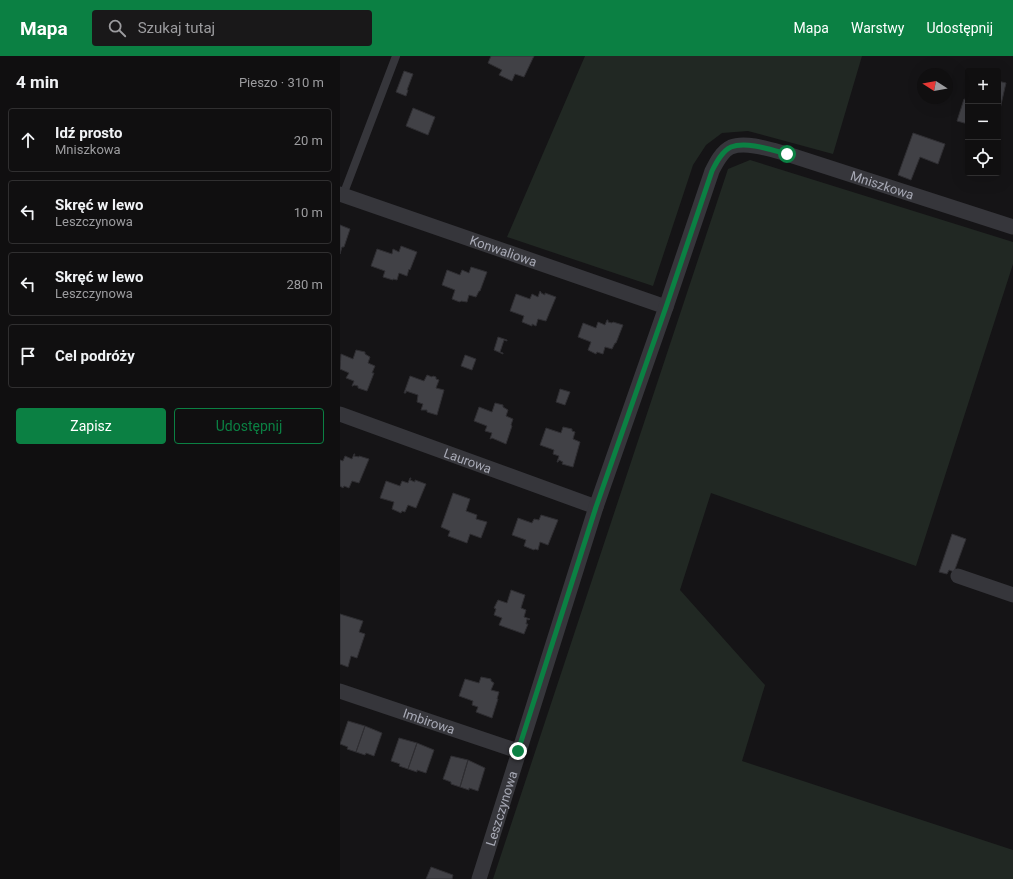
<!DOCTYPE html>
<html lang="pl">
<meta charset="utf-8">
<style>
body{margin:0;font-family:Roboto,sans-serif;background:#191819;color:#f1f3f6}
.controls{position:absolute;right:12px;top:12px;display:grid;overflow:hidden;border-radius:4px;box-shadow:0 4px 16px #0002}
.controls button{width:36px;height:36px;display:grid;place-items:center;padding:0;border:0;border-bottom:1px solid #302f30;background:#100f10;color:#f1f3f6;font:20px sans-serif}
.compass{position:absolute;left:577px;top:12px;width:36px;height:36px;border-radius:50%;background:#100f10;box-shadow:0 4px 16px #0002;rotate:281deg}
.stop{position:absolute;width:12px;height:12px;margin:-9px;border:3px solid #0b8043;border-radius:50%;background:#fff}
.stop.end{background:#0b8043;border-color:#fff;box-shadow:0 1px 4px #0008}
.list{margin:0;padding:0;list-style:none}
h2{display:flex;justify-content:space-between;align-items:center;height:52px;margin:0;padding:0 16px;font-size:17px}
h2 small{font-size:13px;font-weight:400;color:#9c9c9f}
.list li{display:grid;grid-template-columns:26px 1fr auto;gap:12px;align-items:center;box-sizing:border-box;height:64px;margin:0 8px 8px;padding:0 8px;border:1px solid #302f30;border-radius:4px}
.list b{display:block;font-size:15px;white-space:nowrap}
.list p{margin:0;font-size:13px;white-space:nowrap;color:#9c9c9f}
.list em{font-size:13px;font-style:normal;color:#9c9c9f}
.actions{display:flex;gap:8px;padding:12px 16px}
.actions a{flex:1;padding:9px 0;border:1px solid #0b8043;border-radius:4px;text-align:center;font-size:14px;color:#0b8043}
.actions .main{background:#0b8043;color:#fff}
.icon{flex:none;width:22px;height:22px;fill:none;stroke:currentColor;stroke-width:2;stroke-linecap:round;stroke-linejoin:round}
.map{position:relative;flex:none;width:673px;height:823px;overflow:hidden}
header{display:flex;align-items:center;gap:24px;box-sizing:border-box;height:56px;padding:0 20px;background:#0b8043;color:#fff}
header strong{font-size:19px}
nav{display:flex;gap:22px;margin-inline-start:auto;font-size:14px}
.search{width:280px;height:36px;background:#191819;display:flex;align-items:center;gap:10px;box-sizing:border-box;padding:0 14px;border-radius:4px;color:#9c9c9f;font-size:15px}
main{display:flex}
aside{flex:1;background:#100f10}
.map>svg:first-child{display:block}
.green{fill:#212823}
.building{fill:#414146;stroke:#2f2e32}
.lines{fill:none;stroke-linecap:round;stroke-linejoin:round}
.service{stroke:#36363b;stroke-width:8}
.minor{stroke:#36363b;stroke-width:15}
.route{stroke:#0b8043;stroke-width:5}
.labels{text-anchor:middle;stroke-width:3;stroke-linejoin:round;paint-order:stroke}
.street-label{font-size:13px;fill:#a7a9b5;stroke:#100f11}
</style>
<header>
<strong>Mapa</strong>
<div class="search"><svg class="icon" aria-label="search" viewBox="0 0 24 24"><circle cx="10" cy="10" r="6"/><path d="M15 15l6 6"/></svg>Szukaj tutaj</div>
<nav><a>Mapa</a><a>Warstwy</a><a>Udostępnij</a></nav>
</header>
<main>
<aside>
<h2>4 min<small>Pieszo · 310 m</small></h2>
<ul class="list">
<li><svg class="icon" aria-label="ahead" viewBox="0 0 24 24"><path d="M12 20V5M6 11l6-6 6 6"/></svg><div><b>Idź prosto</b><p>Mniszkowa</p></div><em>20 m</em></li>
<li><svg class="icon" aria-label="left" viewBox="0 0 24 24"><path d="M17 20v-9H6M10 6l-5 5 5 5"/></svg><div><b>Skręć w lewo</b><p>Leszczynowa</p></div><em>10 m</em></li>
<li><svg class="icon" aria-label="left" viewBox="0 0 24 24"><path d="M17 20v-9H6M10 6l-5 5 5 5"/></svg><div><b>Skręć w lewo</b><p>Leszczynowa</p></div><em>280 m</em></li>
<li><svg class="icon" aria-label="arrive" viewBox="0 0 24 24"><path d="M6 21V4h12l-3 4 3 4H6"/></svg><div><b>Cel podróży</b></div></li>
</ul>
<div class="actions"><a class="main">Zapisz</a><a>Udostępnij</a></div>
</aside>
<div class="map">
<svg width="673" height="823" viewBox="0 0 673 823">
<rect width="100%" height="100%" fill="#151416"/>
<path class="green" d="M245,0H522L493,98L408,75L382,77L366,89L353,109L313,230L167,181Z
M410,104L673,186V208L576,510L371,437L340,534L425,629L402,705L673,794V823H153L388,113Z"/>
<path class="building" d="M151,0H194L184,21L175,18L172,25L159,19L162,14L148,7Z
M64,15L73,18L67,34H68L66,40L56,36Z
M658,25L666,27L660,53H658Z
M624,43L628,44V68L617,65Z
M73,52L95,61L88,79L66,70Z
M573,77L605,88L598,108L580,101L571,124L558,119Z
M0,169L10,173L4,191H2L0,198Z
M61,190L77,196L70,214L69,213L67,220L59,217L57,224L53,223V224L43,221L45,215L31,210L37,193L52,198L53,193L59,196Z
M131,211L147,216L140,235H139L136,241L129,239L127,246L121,245L120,246L117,245L112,243L115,234L102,229L107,214L120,219L122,214L129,217Z
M200,235L201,236V237L205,239V237L216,241L206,265L198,263L196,270L192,268V270L182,266L184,260L170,255L176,238L190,243L192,238L198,241Z
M267,264H268V266L272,267L273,266L283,269L276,287H275L272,293L265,291L263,298L257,296L256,298L248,294L251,286L238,281L243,267L256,272L258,266L265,269Z
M158,281L167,284V285L164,284L160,296L163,297V298L154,294Z
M16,294L25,296V298L30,301L28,307L35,310L32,317H34L27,335L18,332V330L14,329L13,330H12L14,325L6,322L9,317L0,313L1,298L13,303Z
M125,299L136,303L132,314L121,310Z
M87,319L92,321L93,320L96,321V323L99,324L96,332L104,334L97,359L87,356V354H81L83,348L77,346L78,339L66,335V337H64L70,320L84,325Z
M220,333L230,336L225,349L216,346Z
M155,347L163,349V351L168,354L166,360L173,363L171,369L172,370L166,388L152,382L150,383L152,377L145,375L147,370L134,365L139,351L152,356Z
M223,371L232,373V375L235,376L233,383L240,386L233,411L222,408L223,406L219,404L218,406H217L219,400L213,398L214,394L200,389L206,372L221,377Z
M14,398H15L14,400L19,401V400L29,403L19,427L12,425L9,432L4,430L3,432L0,430V404L3,405L5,400L12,403Z
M70,422H71L70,424L75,426V424L86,428L76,452L68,449L65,456L62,455L61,457L52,453L54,446L40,442L46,425L60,430L62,425L68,427Z
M113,437L130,443L126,455L137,459L136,463L147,466L141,482L130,478L127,487L108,480L110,475L101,471Z
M201,459L218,464L208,489L200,486L198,494L195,493L194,494L184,490L186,484L172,479L178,462L192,467L194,463L199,464Z
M612,478L626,483L614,516L609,514L607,518L599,516Z
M171,534L185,539L181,552L186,554L184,561L190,563L189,564L187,563L186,568H188L184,578L159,569L162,562L154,559L156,553L154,552L158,544L167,547Z
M0,558L23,565L19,576L25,578L17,602L11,600L8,611L0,608Z
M141,621L151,623V625L154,627L151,634L159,636L157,643H158L152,662L136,656L138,651L132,649L133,645L119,640L125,623L139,627Z
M8,665L25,670L16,696L7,693L8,691L0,688Z
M25,670L42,677L34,700L26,697L25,699L16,696Z
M59,682L77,687L68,713L59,710L60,708L51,705Z
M77,687L94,694L86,717L77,714V716L68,713Z
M111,700L128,704L120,731L111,728V726L103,723Z
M128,704L145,712L138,735L129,732V734L120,731Z
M91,811L113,819L112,823H86Z"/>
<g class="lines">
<path class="service" d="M3,139L56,0"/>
<g class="minor">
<path id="s1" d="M0,138L326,251"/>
<path id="s2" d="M0,358L256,451"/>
<path d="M618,520L673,539"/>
<path id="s3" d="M0,635L178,695"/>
<path id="s4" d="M139,823L256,451L326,251L372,115C376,107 382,95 391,91C406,85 432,94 447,98L673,171"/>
</g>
</g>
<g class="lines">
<path class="route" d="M178,695L256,451L326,251L372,115C376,107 382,95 391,91C406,85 432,94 447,98"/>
</g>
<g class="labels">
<g class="street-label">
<text dy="5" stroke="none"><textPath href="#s4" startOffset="934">Mniszkowa</textPath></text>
<text dy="5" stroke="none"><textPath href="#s1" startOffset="173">Konwaliowa</textPath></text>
<text dy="5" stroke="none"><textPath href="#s2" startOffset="136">Laurowa</textPath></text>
<text dy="5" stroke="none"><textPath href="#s3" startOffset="94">Imbirowa</textPath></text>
<text dy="5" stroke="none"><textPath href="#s4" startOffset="74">Leszczynowa</textPath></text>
</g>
</g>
</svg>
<div class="controls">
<button>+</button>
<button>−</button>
<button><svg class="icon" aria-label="locate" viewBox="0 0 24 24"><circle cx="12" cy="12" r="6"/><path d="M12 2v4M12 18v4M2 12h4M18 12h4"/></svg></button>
</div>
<svg class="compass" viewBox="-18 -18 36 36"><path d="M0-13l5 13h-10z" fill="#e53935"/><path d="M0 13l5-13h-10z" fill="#9c9c9f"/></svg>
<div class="stop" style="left:447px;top:98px"></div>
<div class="stop end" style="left:178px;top:695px"></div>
</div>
</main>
